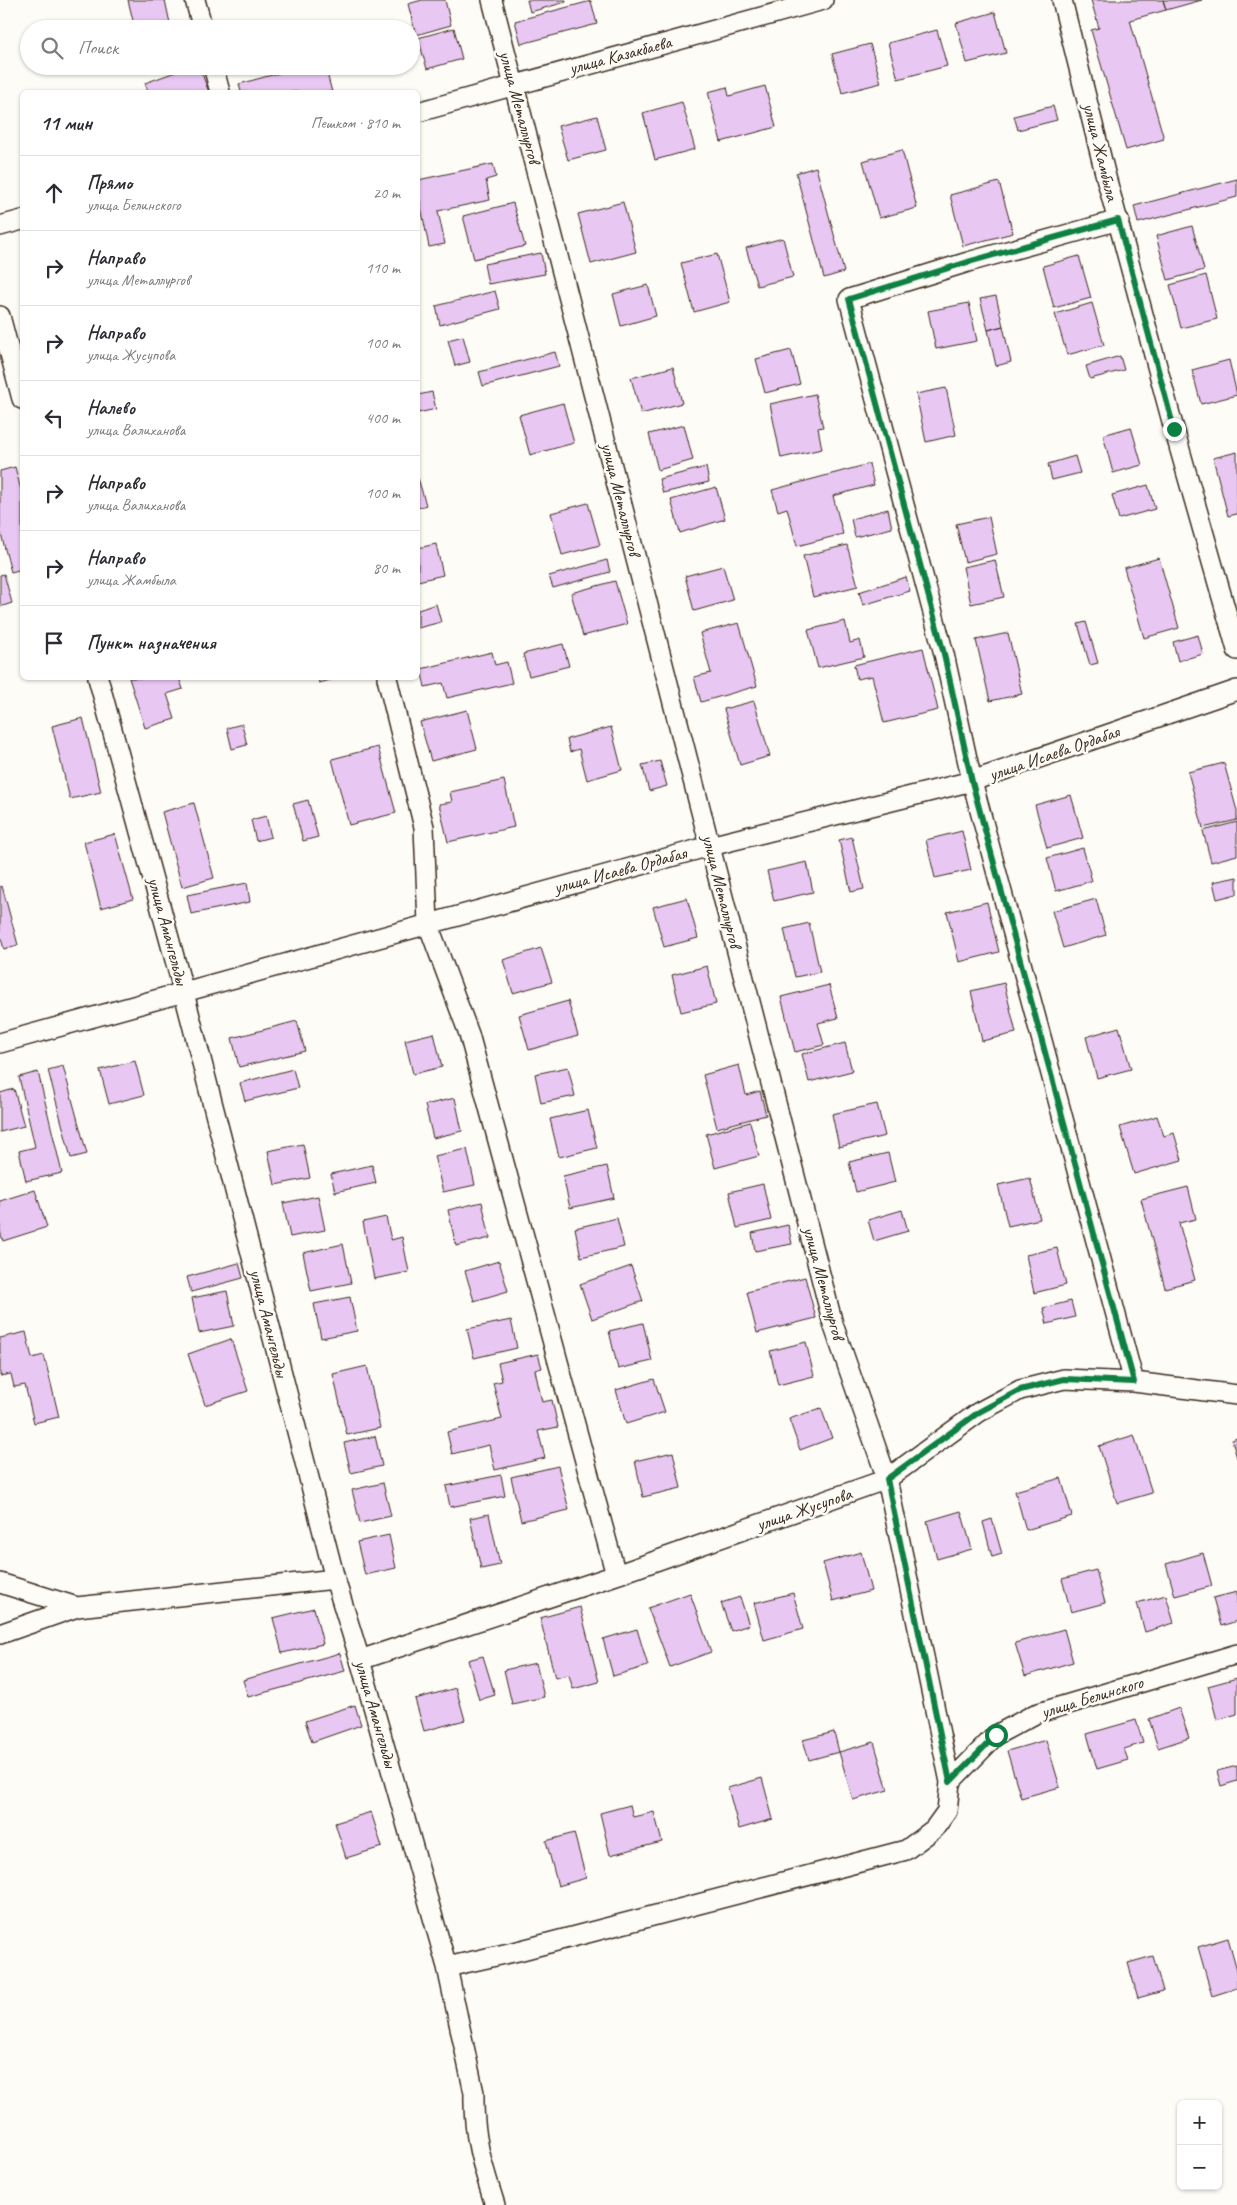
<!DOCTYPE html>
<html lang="ru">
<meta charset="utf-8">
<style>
body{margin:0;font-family:Caveat,sans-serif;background:#f2f2f3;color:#2b2b33}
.controls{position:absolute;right:15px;bottom:15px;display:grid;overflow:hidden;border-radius:8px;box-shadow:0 1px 4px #0004}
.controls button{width:45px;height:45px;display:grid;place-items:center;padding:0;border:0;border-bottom:1px solid #e1e1e2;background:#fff;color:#2b2b33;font:25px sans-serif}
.stop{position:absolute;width:15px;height:15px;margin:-11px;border:4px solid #0b8043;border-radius:50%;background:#fff}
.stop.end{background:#0b8043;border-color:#fff;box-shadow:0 1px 5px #0008}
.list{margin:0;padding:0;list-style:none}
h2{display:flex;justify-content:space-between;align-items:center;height:65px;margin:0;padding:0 20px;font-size:21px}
h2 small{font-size:16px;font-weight:400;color:#7c7c81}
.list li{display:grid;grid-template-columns:32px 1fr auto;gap:15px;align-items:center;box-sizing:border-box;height:75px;padding:0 20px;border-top:1px solid #e1e1e2}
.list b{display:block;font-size:19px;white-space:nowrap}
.list p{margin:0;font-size:16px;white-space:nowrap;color:#7c7c81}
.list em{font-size:16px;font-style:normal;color:#7c7c81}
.icon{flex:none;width:28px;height:28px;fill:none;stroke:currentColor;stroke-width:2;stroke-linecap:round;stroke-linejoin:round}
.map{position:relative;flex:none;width:1237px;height:2205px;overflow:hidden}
.search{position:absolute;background:#fff;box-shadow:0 1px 4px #0004;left:20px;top:20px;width:400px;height:55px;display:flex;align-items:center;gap:12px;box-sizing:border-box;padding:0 18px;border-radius:28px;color:#7c7c81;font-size:19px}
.panel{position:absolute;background:#fff;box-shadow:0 1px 4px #0004;left:20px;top:90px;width:400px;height:590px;border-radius:8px}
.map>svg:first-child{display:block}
.building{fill:#e8c7f3;stroke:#3b2a1e}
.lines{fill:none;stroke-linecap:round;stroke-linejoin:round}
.street-casing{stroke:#3b2a1e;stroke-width:22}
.street{stroke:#fdfcf7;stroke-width:19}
.route{stroke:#0b8043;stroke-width:6}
.labels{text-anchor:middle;stroke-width:5;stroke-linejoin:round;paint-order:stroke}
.street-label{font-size:18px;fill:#3b2a1e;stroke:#fdfcf7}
</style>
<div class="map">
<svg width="1237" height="2205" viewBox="0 0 1237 2205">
<rect width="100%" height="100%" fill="#fdfcf7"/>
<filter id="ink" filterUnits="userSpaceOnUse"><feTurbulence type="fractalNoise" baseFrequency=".02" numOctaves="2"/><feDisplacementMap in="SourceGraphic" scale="10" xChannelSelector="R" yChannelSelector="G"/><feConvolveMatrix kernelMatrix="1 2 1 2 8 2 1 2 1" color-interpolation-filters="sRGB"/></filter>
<g filter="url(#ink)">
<path class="building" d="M128,0H165L171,28L135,29Z
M422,0H445L451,25L416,35L408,4Z
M527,0H566V2L530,12Z
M1091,0H1163L1166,10L1130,20L1164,139L1126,150L1091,30L1099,28Z
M1163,0H1202L1166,10Z
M591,1L597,24L521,44L515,21Z
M995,12L1006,53L967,63L956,23Z
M454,28L462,59L427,69L418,38Z
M937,30L947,66L898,79L888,43Z
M870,44L881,83L842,93L832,54Z
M192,66H199L209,92H148L145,83Z
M305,66H325L332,92H241L239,84Z
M765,86L776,127L721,142L708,92L727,87L729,96Z
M682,102L695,149L655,160L643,113Z
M1053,106L1057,120L1018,130L1014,116Z
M597,116L606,150L568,160L558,126Z
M902,150L917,208L879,218L863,161Z
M493,164L496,177L486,180L490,200L438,211L445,244L429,247L418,192V180Z
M816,167L844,272L824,278L796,173Z
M1237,179V197L1138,223L1134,206Z
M999,182L1013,233L963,246L950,195Z
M623,202L636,252L591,264L578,214Z
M513,203L525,246L474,259L463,216Z
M1192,226L1204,270L1168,280L1156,236Z
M783,238L793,277L757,286L746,248Z
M541,253L545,274L488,284L484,264Z
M717,254L730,302L694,312L681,263Z
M1079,256L1091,298L1054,308L1043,266Z
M1206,275L1217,319L1181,328L1170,285Z
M648,285L656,316L621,326L613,294Z
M495,291L500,309L440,325L436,306Z
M996,296L1003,326L988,330L980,299Z
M969,303L977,341L936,349L928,311Z
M1092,303L1104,345L1067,355L1055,314Z
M1003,326L1011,362L996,366L988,330Z
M463,336L470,362L455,366L448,340Z
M791,350L800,384L765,393L756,359Z
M555,352L559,366L483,386L479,372Z
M1120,356L1124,370L1090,379L1086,366Z
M1229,360L1237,395L1201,404L1192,370Z
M673,367L682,403L641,414L631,378Z
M946,388L956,435L926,442L916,394Z
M432,392L436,409L418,413V395Z
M815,394L823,427L818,428L822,449L781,458L770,404Z
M563,403L574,443L530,455L519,415Z
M684,425L693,460L658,470L649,434Z
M1131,427L1142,465L1113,473L1103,435Z
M1237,452V514L1228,516L1213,458Z
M1075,456L1080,473L1052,480L1048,464Z
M869,464L874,485L833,496L843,534L797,546L787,508L778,511L772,490Z
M15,467L22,494V569L11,572L0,530V471Z
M706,467L709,482L663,493L659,479Z
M418,478L426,505L418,508Z
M1148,485L1155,509L1119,519L1112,495Z
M716,487L725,519L680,533L671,500Z
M588,503L600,545L562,555L551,513Z
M888,509L892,528L855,537L851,519Z
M989,517L997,554L965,562L956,524Z
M436,544L443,575L418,581V548Z
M847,545L858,586L813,597L803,556Z
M1159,558L1179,628L1144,638L1124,568Z
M607,560L610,572L553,588L549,576Z
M995,560L1004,597L971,604L963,567Z
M723,566L733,600L694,611L685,576Z
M4,574L12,603L0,607V575Z
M906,577L910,591L863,605L859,592Z
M615,581L627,624L583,636L571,593Z
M436,604L441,622L418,628V610Z
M845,621L850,643L860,640L864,657L818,668L808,630Z
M1086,622L1098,663L1090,665L1078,624Z
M739,623L757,686L701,702L694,677L711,673L700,633Z
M1008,633L1022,694L990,701L976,640Z
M1198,635L1203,654L1178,661L1173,642Z
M563,644L569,666L529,676L523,654Z
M923,648L938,710L884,723L872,676L857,679L854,665Z
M492,652L495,665L507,662L512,683L447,698L443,683L425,687L421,669Z
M129,678H179L183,689L167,694L175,719L145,728Z
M318,678H338L319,683Z
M754,701L770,756L740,765L724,709Z
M467,710L477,749L431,761L420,722Z
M83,718L101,792L70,799L52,726Z
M242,724L247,745L232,749L227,728Z
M611,727L622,770L587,780L579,749L570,752L567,739Z
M378,747L396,813L349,825L332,759Z
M660,761L667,786L649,791L642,765Z
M1224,763L1237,811V820L1203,828L1188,772Z
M504,780L514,827L448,842L439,804L452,802L450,792Z
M1071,795L1083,838L1047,848L1035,805Z
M308,800L318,837L303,841L293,804Z
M194,803L214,878L182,887L162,812Z
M266,816L271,837L256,841L251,820Z
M1237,822V855L1211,862L1203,831Z
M962,831L971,870L935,878L926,840Z
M115,834L133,899L101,908L84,842Z
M852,837L864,889L851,892L839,840Z
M1083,848L1092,881L1056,891L1047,858Z
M807,862L813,892L774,901L767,871Z
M1237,877V894L1217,899L1213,882Z
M247,883L250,902L191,914L187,895Z
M2,886L18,945L4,949L0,935V887Z
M687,898L698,938L664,947L653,907Z
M1096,899L1106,935L1063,948L1052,911Z
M987,902L999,952L959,962L947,912Z
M809,923L820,972L795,977L784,929Z
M541,948L552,982L513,993L503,960Z
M707,966L716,1004L681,1012L672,975Z
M1004,983L1016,1033L982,1041L971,991Z
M829,985L838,1018L818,1023L824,1045L795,1052L781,997Z
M568,1001L578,1036L529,1050L519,1015Z
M297,1021L305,1051L239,1067L232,1038Z
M1119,1027L1131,1069L1097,1078L1086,1037Z
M434,1033L442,1067L413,1074L405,1040Z
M845,1043L852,1071L809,1082L802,1054Z
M135,1061L144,1095L109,1104L100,1070Z
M739,1065L746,1095L760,1091L766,1115L717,1128L703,1075Z
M63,1066L87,1154L71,1158L48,1070Z
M568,1067L575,1096L541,1103L535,1074Z
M293,1069L298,1088L245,1101L240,1083Z
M38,1072L62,1173L26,1181L19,1151L35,1147L19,1077Z
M14,1089L24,1126L0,1132V1093Z
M455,1098L462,1131L433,1138L425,1105Z
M877,1104L885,1136L839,1147L832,1114Z
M588,1110L597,1148L559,1157L550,1119Z
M1157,1116L1164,1136L1174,1133L1182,1160L1134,1174L1120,1127Z
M750,1122L759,1156L715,1168L706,1134Z
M303,1144L310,1178L275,1185L268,1151Z
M467,1149L475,1185L443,1192L434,1156Z
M888,1153L895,1182L856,1192L849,1162Z
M372,1165L376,1183L335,1192L331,1174Z
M607,1166L614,1198L570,1208L563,1176Z
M1030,1178L1040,1219L1008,1226L998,1185Z
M763,1184L771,1220L737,1228L729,1192Z
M1188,1187L1196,1219L1179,1223L1195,1280L1165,1288L1141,1199Z
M35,1190L47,1227L3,1241L0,1231V1201Z
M318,1196L325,1230L290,1237L283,1203Z
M482,1202L490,1238L456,1246L448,1210Z
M902,1210L908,1231L874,1241L868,1220Z
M386,1217L391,1240L402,1237L409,1272L374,1279L363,1222Z
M617,1218L624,1247L581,1257L575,1228Z
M788,1225L792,1244L755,1251L752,1233Z
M343,1244L351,1283L311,1291L303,1253Z
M1057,1248L1066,1285L1034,1293L1026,1255Z
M499,1261L508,1291L474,1301L465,1271Z
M239,1263L243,1278L191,1292L187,1277Z
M631,1266L643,1301L592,1319L580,1284Z
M805,1277L816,1318L757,1333L747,1292Z
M227,1291L234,1326L199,1333L192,1298Z
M350,1297L357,1331L321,1338L314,1304Z
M1071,1301L1075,1317L1047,1324L1043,1308Z
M511,1320L517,1348L474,1358L467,1329Z
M643,1323L652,1361L618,1369L609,1331Z
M26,1332L32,1358L44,1355L59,1417L34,1423L25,1385L14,1387L11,1374L0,1376V1338Z
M231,1339L248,1391L205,1405L188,1354Z
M806,1342L814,1376L778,1385L770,1351Z
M538,1354L542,1368L535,1370L542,1402L552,1400L558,1427L538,1431L545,1458L495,1470L489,1445L452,1454L447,1432L502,1419L493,1383L502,1381L498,1363Z
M367,1366L380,1428L347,1435L333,1374Z
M654,1379L665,1412L626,1424L616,1390Z
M821,1408L832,1438L800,1450L789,1419Z
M1134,1435L1152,1493L1117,1503L1099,1446Z
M375,1436L382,1466L351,1473L344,1443Z
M1237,1438V1458L1232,1440Z
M673,1452L681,1488L643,1497L635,1461Z
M558,1466L569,1510L521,1521L511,1477Z
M501,1475L505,1496L450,1507L446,1486Z
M1061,1478L1072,1516L1026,1530L1015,1491Z
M383,1483L391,1516L360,1523L352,1490Z
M961,1511L972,1549L937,1559L927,1521Z
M489,1514L500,1565L481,1569L470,1518Z
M992,1519L1002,1554L992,1557L983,1522Z
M389,1535L396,1568L365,1575L357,1542Z
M861,1552L871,1591L833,1601L823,1563Z
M1203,1553L1212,1586L1175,1596L1166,1564Z
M1096,1570L1105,1603L1071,1612L1062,1579Z
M1237,1592V1621L1221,1626L1213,1598Z
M690,1593L711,1652L670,1667L648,1608Z
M793,1593L803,1629L764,1640L754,1603Z
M1166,1595L1174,1623L1145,1632L1137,1603Z
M740,1597L749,1625L731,1631L721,1603Z
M580,1607L599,1682L573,1689L569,1675L555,1678L540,1618Z
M314,1608L323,1644L282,1653L273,1618Z
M637,1629L648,1666L613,1676L603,1639Z
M1064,1629L1073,1662L1025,1676L1015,1643Z
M340,1653L345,1671L248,1697L243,1680Z
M483,1656L495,1695L479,1700L468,1660Z
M536,1663L544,1697L512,1704L504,1670Z
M1237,1678V1714L1217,1720L1208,1686Z
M456,1688L465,1720L424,1731L415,1699Z
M355,1705L361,1725L312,1742L305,1721Z
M1179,1708L1189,1738L1158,1748L1149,1719Z
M1136,1720L1143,1743L1124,1749L1128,1760L1097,1769L1087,1734Z
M834,1732L839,1752L809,1760L803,1740Z
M1046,1740L1060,1787L1021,1798L1007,1751Z
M874,1742L888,1790L853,1800L839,1752Z
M1237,1766V1781L1221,1786L1217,1771Z
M762,1778L773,1819L739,1829L728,1788Z
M630,1805L633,1817L654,1812L662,1842L610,1855L600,1813Z
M371,1812L382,1847L346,1858L335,1823Z
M574,1833L586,1878L558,1886L546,1841Z
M1228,1938L1237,1970V1988L1212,1996L1198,1947Z
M1153,1956L1163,1991L1138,1998L1128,1963Z"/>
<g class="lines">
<defs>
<path id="street" d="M195,0L203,29
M492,0L833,1324L887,1479L950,1782
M1062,0L1106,177L1174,429L1237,650
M213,66L220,92
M418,112L823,0
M1119,220L968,262L849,299L944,654L972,781L1134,1382
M0,226L22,220
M0,316L22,399
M98,678L184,993L335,1579L360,1660L447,1967L474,2093C473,2137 482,2164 495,2205
M387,678L424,827L428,924L469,1034L616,1575
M0,1043L710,846L972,781L1237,690
M0,1583L77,1607
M0,1634L77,1607L335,1579
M360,1660L616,1575L887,1479L979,1412L1020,1390L1064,1379L1134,1382L1237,1395
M447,1967L518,1951L906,1850L934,1829L947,1811L950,1782L996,1735L1035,1714L1237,1654"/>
</defs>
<use href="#street" class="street-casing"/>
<use href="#street" class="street"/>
</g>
</g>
<g class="lines" filter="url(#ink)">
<path class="route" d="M996,1735L950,1782L887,1479L979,1412L1020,1390L1064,1379L1134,1382L972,782L944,654L849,299L968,262L1118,220L1174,429"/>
</g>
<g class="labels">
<g class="street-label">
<text transform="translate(620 55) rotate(-15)" y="6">улица Казакбаева</text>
<text transform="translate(520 107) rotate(75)" y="6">улица Металлургов</text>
<text transform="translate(1101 152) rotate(76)" y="6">улица Жамбыла</text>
<text transform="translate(621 499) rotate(76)" y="6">улица Металлургов</text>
<text transform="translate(1054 753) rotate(-19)" y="6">улица Исаева Ордабая</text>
<text transform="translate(620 870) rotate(-15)" y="6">улица Исаева Ордабая</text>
<text transform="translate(722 891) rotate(76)" y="6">улица Металлургов</text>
<text transform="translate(168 931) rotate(75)" y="6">улица Амангельды</text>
<text transform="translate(824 1283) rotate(75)" y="6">улица Металлургов</text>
<text transform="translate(269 1323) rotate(76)" y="6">улица Амангельды</text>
<text transform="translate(804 1509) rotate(-19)" y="6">улица Жусупова</text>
<text transform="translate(1092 1697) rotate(-17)" y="6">улица Белинского</text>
<text transform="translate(376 1714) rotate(74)" y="6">улица Амангельды</text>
</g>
</g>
</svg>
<div class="controls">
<button>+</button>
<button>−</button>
</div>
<div class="stop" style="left:996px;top:1735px"></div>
<div class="stop end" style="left:1174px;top:429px"></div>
<div class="search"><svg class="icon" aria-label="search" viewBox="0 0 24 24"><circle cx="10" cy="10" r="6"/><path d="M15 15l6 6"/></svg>Поиск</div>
<section class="panel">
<h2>11 мин<small>Пешком · 810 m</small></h2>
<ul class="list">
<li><svg class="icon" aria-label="ahead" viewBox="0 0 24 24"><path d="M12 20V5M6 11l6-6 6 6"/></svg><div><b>Прямо</b><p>улица Белинского</p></div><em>20 m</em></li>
<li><svg class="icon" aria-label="right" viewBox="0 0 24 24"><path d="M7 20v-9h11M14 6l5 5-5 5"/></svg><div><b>Направо</b><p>улица Металлургов</p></div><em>110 m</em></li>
<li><svg class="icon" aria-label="right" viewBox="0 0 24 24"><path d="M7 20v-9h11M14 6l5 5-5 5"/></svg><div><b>Направо</b><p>улица Жусупова</p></div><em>100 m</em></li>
<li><svg class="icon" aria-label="left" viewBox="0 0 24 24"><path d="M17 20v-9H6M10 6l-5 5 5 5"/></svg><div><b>Налево</b><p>улица Валиханова</p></div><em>400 m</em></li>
<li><svg class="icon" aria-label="right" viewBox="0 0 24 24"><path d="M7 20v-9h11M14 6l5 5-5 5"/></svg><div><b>Направо</b><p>улица Валиханова</p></div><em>100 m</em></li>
<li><svg class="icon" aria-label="right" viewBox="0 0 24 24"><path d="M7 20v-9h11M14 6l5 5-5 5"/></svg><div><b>Направо</b><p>улица Жамбыла</p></div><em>80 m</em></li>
<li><svg class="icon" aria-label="arrive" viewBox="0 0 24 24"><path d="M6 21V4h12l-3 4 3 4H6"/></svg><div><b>Пункт назначения</b></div></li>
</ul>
</section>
</div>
